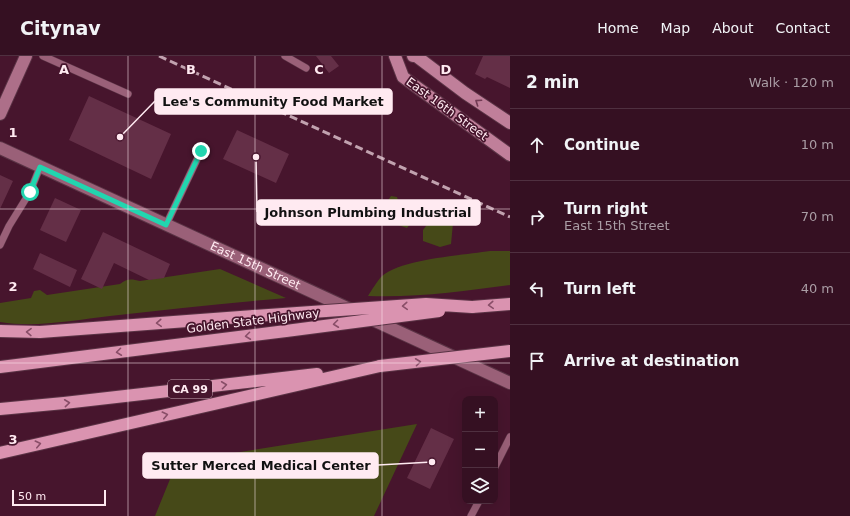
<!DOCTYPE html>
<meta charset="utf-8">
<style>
body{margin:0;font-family:"DejaVu Sans",sans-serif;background:#401e2f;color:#f1f3f6}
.controls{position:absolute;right:12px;bottom:12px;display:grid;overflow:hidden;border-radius:8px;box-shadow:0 4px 16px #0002}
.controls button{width:36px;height:36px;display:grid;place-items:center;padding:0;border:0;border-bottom:1px solid #4f3040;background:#351022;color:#f1f3f6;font:20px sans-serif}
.scale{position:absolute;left:12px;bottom:10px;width:94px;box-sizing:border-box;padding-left:4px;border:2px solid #ffeaf1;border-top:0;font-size:11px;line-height:14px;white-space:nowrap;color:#ffeaf1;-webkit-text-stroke:3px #47152d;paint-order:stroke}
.stop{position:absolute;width:12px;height:12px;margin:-9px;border:3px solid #22d5af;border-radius:50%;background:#fff}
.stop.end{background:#22d5af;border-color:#fff;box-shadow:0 1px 4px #0008}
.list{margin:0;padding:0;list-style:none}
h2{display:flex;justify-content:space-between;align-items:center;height:52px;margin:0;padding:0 16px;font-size:17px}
h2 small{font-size:13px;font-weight:400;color:#aa9da5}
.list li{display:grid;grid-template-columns:26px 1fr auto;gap:12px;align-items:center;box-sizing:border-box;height:72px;padding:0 16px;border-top:1px solid #4f3040}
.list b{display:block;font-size:15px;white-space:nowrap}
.list p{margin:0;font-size:13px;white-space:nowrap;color:#aa9da5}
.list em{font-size:13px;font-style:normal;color:#aa9da5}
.icon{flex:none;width:22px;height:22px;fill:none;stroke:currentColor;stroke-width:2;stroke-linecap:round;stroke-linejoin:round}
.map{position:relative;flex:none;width:510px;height:460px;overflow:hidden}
header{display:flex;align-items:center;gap:24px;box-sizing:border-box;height:56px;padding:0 20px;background:#351022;border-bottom:1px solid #4f3040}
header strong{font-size:19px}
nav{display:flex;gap:22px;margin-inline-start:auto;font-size:14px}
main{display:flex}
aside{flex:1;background:#351022}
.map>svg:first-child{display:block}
.green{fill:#464918}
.building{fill:#642f47}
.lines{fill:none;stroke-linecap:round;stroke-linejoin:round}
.lane-casing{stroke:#5a3345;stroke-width:8}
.street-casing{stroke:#5a3345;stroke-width:14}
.secondary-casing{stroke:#5a3345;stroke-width:14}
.primary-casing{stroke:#5a3345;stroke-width:14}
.highway-casing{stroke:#5a3345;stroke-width:14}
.lane{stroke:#9a6078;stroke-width:7}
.street{stroke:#9a6078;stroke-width:12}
.secondary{stroke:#ad6f89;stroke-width:12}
.primary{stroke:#c07f9a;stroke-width:12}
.highway{stroke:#da93b0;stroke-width:12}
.rail{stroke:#c1a2af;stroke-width:3;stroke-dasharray:8 4;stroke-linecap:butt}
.highway-bridge-casing{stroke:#5a3345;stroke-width:14;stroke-linecap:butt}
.highway-bridge{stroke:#da93b0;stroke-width:12}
.oneway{stroke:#713a53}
.oneway2{stroke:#894e68}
.route{stroke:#22d5af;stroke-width:5}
.grid{fill:none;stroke:#ffeaf1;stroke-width:1;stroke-opacity:0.55}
.labels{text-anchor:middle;stroke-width:3.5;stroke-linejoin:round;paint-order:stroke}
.shield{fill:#47152d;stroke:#c8aab6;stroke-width:1}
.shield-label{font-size:11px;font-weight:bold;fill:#ffeaf1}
.street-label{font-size:12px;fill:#ffeaf1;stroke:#47152d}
.grid-label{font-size:13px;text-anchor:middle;font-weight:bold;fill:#ffeaf1;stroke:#47152d;stroke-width:3.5;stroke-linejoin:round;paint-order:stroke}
.leader{fill:none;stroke:#ffeaf1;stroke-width:1.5}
.callout-dot{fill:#ffeaf1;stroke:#47152d;stroke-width:1.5}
.callout{fill:#ffeaf1;stroke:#ffeaf1;stroke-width:1.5}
.callout-label{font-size:13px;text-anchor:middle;font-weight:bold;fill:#111}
</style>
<header>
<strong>Citynav</strong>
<nav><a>Home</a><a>Map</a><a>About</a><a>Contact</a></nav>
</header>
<main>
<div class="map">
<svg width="510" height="460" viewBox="0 0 510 460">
<rect width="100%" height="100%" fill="#47152d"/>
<path class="green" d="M391,140L397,141L400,151L405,154L409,151L413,153L414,163L407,172L398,169L397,164L392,168L387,167L386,147Z
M435,158L446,162L453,167L451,188L440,191L423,185V174Z
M490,195H510V229C463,235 416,242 368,240C372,234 377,225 382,220C402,203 464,199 490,195Z
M220,213L286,242C227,247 168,253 110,260C74,264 36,272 0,266V247L31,242L34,235L40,234L47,239L120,228C127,222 132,223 140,225Z
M417,368L374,460H155L177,406Z"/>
<path class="building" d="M316,0H331L339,10L329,17Z
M483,0H510V32L487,21L485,23L475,18Z
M89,40L171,78L151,123L69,84Z
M237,74L289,98L276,127L223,103Z
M0,119L13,125L0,153Z
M55,142L81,154L66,186L40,174Z
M103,176L170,208L164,222L149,224L114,207L102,233L81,223Z
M40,197L77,214L70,231L33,213Z
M431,372L454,383L430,433L407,422Z"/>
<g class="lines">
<defs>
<path id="lane" d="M43,0L128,38
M285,0L306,12
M166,169L201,95
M0,189L9,170L30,136L40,111
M495,411L510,381
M471,460L479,445"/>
<g id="street">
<path id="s1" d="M0,92L510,327"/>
</g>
<path id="secondary" d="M0,58L26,0"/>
<path id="primary" d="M395,0L403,21L510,99
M413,0H416L465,37L510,67"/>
<path id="highway" d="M472,251L510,248
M0,275L40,276L254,260
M0,311L286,275
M0,353L64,347L317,318
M0,397L380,310"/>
</defs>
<use href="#lane" class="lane-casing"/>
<use href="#street" class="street-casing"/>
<use href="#secondary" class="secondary-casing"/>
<use href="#primary" class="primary-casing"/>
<use href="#highway" class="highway-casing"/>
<use href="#lane" class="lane"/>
<use href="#street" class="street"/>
<use href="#secondary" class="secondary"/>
<use href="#primary" class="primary"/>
<use href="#highway" class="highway"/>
<path class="rail" d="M159,0L510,161"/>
<defs>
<path id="highway-bridge" d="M254,260L426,248L472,251
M286,275L439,255
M380,310L510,295"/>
</defs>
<use href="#highway-bridge" class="highway-bridge-casing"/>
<use href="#highway-bridge" class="highway-bridge"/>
</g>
<defs><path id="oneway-chevron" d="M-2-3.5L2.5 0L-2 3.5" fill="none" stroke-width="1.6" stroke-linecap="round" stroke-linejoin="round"/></defs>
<use class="oneway" href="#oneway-chevron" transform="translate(478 46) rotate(-146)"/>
<g class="oneway2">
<use href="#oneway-chevron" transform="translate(491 249) rotate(176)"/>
<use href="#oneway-chevron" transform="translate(405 250) rotate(176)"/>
<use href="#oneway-chevron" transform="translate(159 267) rotate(176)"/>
<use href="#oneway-chevron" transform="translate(336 268) rotate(173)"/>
<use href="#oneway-chevron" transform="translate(29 276) rotate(-179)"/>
<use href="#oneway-chevron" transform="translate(248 280) rotate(173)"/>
<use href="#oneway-chevron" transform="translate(119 296) rotate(173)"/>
<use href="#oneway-chevron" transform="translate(418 306) rotate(-7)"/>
<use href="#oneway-chevron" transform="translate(224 329) rotate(-7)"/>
<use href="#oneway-chevron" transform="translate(67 347) rotate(-6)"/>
<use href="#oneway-chevron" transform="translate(165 359) rotate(-13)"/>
<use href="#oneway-chevron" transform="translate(38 388) rotate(-13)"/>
</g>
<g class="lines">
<path class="route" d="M30,136L40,111L166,169L201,95"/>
</g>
<path class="grid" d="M128,0V460M255,0V460M382,0V460M0,153H510M0,307H510"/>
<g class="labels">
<rect class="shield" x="168" y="324" width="44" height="18" rx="3"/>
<g class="shield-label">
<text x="190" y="337">CA 99</text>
</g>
<g class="street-label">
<text transform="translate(447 53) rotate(36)" y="4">East 16th Street</text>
<text dy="4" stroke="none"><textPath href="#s1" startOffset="281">East 15th Street</textPath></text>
<text transform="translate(253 265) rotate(-7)" y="4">Golden State Highway</text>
</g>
</g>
<g class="grid-label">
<text x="64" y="18">A</text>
<text x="191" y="18">B</text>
<text x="319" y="18">C</text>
<text x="446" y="18">D</text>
<text x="13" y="81">1</text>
<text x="13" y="235">2</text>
<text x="13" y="388">3</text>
</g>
<path class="leader" d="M120 81L155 45M256 101L257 156M432 406L378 409"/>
<g class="callout-dot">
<circle cx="120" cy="81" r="4"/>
<circle cx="256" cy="101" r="4"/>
<circle cx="432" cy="406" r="4"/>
</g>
<g class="callout">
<rect x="155" y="33" width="237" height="25" rx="4"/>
<rect x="257" y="144" width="223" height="25" rx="4"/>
<rect x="143" y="397" width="235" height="25" rx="4"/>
</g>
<g class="callout-label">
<text x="273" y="50">Lee's Community Food Market</text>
<text x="368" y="161">Johnson Plumbing Industrial</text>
<text x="261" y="414">Sutter Merced Medical Center</text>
</g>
</svg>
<div class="controls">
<button>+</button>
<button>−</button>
<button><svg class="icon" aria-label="layers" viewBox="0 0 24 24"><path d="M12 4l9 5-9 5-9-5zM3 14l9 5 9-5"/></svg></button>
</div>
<div class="scale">50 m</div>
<div class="stop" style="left:30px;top:136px"></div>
<div class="stop end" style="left:201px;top:95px"></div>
</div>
<aside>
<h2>2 min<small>Walk · 120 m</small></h2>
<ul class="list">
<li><svg class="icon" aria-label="ahead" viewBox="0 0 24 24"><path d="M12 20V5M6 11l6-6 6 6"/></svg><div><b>Continue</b></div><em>10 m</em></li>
<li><svg class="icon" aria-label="right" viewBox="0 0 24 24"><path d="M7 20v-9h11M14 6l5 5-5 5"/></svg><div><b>Turn right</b><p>East 15th Street</p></div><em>70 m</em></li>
<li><svg class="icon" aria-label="left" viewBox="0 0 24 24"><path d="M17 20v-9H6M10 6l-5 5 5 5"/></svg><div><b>Turn left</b></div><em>40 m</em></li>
<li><svg class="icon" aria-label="arrive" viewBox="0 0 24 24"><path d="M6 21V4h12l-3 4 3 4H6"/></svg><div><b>Arrive at destination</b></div></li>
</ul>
</aside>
</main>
